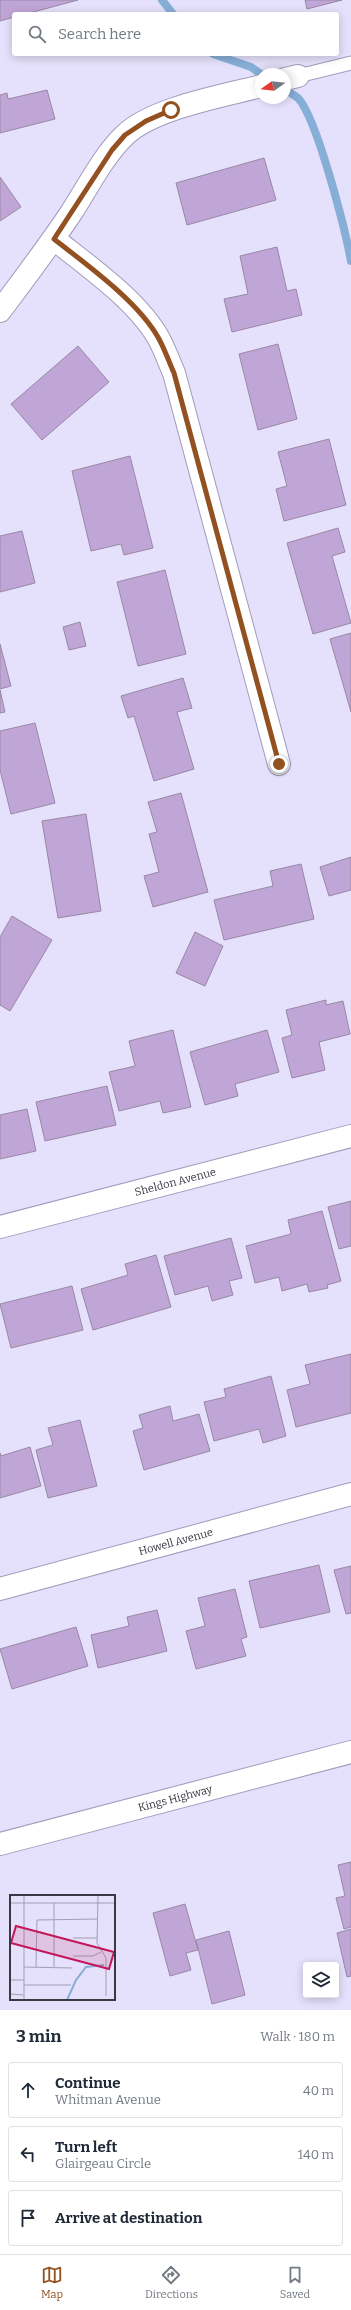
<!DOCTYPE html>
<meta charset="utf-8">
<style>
body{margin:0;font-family:Bitter,serif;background:#f6f6f7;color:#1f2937}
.controls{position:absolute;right:12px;bottom:12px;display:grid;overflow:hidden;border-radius:4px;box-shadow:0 2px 10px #0003}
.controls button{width:36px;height:36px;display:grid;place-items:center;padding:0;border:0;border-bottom:1px solid #e0e1e3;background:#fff;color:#1f2937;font:20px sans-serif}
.compass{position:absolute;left:255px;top:68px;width:36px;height:36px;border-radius:50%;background:#fff;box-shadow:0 2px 10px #0003;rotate:255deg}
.stop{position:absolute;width:12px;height:12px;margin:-9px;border:3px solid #935020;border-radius:50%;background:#fff}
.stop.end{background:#935020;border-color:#fff;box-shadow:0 1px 4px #0008}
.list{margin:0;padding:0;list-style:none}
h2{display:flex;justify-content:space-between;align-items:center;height:52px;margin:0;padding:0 16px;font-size:17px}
h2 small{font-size:13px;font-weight:400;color:#747a83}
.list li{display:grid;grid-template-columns:26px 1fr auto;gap:12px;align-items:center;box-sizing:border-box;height:56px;margin:0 8px 8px;padding:0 8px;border:1px solid #e0e1e3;border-radius:4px}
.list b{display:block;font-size:15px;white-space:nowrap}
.list p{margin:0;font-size:13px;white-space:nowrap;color:#747a83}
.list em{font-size:13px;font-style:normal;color:#747a83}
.icon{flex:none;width:22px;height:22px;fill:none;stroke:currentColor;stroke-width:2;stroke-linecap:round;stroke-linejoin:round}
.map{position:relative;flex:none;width:351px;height:2010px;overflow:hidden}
.search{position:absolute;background:#fff;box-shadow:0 2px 10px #0003;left:12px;right:12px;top:12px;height:44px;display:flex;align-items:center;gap:10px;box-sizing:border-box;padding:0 14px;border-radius:4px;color:#747a83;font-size:15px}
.sheet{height:244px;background:#fff}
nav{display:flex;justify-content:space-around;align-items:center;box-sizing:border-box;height:56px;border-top:1px solid #e0e1e3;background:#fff;font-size:11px;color:#747a83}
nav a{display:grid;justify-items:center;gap:2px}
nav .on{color:#935020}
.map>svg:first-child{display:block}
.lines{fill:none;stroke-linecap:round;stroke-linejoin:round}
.stream{stroke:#87aed6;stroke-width:8}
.building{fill:#c0a6d6;stroke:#9888a5}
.service-casing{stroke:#a19bbb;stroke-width:15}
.minor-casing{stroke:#a19bbb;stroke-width:24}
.tertiary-casing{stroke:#a19bbb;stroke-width:24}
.service{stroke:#fff;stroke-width:13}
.minor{stroke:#fff;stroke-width:22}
.tertiary{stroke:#fff;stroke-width:22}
.route{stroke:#935020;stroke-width:5}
.labels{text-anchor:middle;stroke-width:3.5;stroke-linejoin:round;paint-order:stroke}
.street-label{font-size:11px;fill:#3b3845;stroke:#e5e0fb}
.inset-river{fill:none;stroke:#87aed6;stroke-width:2}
.inset-road{fill:none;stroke:#a19db2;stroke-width:1}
.view{fill:#c2185b;fill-opacity:0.15;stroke:#c2185b;stroke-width:2}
.inset-edge{fill:none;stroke:#3b3845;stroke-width:2}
</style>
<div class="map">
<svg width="351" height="2010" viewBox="0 0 351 2010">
<rect width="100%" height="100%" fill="#e5e0fb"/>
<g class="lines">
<path class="stream" d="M162,0L173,14
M213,54L251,67L261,74
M285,90C289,92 294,95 298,98C317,118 345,229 351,261"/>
</g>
<path class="building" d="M0,0H78L26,14H14V17L0,21Z
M305,0H342L307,9Z
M47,90L55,119L0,133V95L7,93L8,99Z
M264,158L276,200L187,225L176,183Z
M0,177L21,207L0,221Z
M277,247L287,291L296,289L302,315L232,332L224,299L248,294L240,256Z
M278,344L297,419L258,430L239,354Z
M78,346L109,382L42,440L11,404Z
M329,439L346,505L284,521L276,489L287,486L278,452Z
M130,456L153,548L124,555L121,544L91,551L72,471Z
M338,528L345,552L332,556L351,623L313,634L287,543Z
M22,531L35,583L0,592V536Z
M165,570L186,654L138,666L117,582Z
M80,622L86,646L69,650L63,627Z
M351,633V712L330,639Z
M0,644L11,686L0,689Z
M183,678L192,708L177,712L194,769L154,781L134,716L128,718L121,696Z
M0,690L5,712L0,713Z
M35,723L55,803L11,814L0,770V731Z
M181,793L208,892L153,907L144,876L159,872L149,834L157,832L148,802Z
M86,814L101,911L58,918L42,821Z
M351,857V890L329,896L320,867Z
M301,864L314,919L224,940L214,900L273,886L270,871Z
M12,916L52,940L10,1011L0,1005V937Z
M195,932L223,946L205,986L176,973Z
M326,1000V1005L343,1001L350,1034L319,1042L325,1070L292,1078L282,1038L292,1035L286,1010Z
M173,1030L191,1107L163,1113L160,1101L119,1111L109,1072L135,1066L129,1041Z
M267,1030L279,1072L235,1084L238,1096L205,1105L190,1052Z
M107,1086L116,1125L45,1141L36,1102Z
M27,1109L36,1151L0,1159V1115Z
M351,1201V1246L339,1249L328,1207Z
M322,1211L341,1281L327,1285L328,1288L309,1292L307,1284L282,1291L279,1277L255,1283L246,1246L291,1234L288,1220Z
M231,1238L242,1278L229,1281L233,1295L212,1301L208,1286L175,1295L164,1256Z
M156,1255L171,1307L93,1330L81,1289L128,1275L125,1264Z
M72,1286L83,1330L11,1348L0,1304Z
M351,1354V1413L296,1427L287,1390L310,1384L305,1365Z
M271,1376L286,1436L263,1443L259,1429L214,1441L204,1402L226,1397L224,1389Z
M170,1406L173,1421L199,1414L210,1451L144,1470L133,1431L143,1428L139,1415Z
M80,1420L97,1486L48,1498L36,1450L53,1445L48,1428Z
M30,1447L41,1486L0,1498V1453L1,1456Z
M319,1565L330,1612L260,1628L249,1581Z
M351,1566V1613L346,1614L334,1570Z
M235,1589L247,1637L241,1639L246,1656L196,1669L186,1631L205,1626L198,1598Z
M157,1610L167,1651L98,1668L91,1635L129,1626L127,1617Z
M76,1627L88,1666L12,1689L0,1649Z
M351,1862V1927L344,1929L336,1898L345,1896L338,1865Z
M185,1904L198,1950L186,1953L191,1970L170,1976L153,1913Z
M351,1929V1976L347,1977L337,1933Z
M229,1931L245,1995L212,2004L196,1940Z"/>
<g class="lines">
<defs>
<path id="service" d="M298,76L351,63"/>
<g id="minor">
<path d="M285,79L298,76"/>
<path d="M54,239C88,266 138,301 159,339C165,350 169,362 174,373L279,764"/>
<path d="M0,311C24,279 49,246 71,213C88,187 103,156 125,135C153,108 223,96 261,86"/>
<path id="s1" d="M0,1227L351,1136"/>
<path id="s2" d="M0,1589L351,1494"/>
</g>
<g id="tertiary">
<path id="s3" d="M0,1844L351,1752"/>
</g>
</defs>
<use href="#service" class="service-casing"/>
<use href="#minor" class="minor-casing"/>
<use href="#tertiary" class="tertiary-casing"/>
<use href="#service" class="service"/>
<use href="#minor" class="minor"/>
<use href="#tertiary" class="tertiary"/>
</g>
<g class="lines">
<path class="route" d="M171,110L146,121L125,135L112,150L54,239C87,265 139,302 159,339C165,350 169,362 174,373L279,764"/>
</g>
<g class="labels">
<g class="street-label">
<text dy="4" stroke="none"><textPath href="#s1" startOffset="181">Sheldon Avenue</textPath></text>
<text dy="4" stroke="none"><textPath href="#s2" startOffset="182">Howell Avenue</textPath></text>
<text dy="4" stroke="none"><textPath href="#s3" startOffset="181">Kings Highway</textPath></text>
</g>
</g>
<g transform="translate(10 1895)">
<rect width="105" height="105" fill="#e5e0fb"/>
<path class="inset-river" d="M57,105L66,85L76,72L94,70"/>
<path class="inset-road" d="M88,0L87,48L96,63V101M0,8H105M63,43H87M63,61H83L91,57M14,72L62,73M26,72L27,25L87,24M44,72V8M0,85H14M14,90H61M0,99L13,100M14,105V0"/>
<path class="view" d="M6,31L104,57L99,74L1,48Z"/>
<rect width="105" height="105" class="inset-edge"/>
</g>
</svg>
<div class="controls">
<button><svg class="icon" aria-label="layers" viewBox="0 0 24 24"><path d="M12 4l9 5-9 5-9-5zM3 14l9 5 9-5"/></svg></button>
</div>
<svg class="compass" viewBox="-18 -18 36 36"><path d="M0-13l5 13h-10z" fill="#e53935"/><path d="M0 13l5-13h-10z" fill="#747a83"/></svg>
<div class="stop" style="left:171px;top:110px"></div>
<div class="stop end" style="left:279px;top:764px"></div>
<div class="search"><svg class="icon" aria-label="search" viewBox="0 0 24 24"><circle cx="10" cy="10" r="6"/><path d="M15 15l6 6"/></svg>Search here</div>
</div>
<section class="sheet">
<h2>3 min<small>Walk · 180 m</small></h2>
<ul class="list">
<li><svg class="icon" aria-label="ahead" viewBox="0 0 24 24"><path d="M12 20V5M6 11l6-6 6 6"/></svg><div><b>Continue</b><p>Whitman Avenue</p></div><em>40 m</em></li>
<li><svg class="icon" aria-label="left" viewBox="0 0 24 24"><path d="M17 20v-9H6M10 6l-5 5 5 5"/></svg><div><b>Turn left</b><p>Glairgeau Circle</p></div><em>140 m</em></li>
<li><svg class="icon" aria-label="arrive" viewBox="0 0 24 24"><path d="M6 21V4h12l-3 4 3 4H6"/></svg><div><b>Arrive at destination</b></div></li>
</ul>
</section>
<nav>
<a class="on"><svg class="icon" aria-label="map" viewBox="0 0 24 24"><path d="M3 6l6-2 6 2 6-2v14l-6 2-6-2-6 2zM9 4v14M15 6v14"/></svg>Map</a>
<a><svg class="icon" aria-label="directions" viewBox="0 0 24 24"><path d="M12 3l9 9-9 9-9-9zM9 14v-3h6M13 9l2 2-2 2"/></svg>Directions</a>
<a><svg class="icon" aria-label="saved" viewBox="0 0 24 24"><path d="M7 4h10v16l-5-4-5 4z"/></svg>Saved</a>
</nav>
